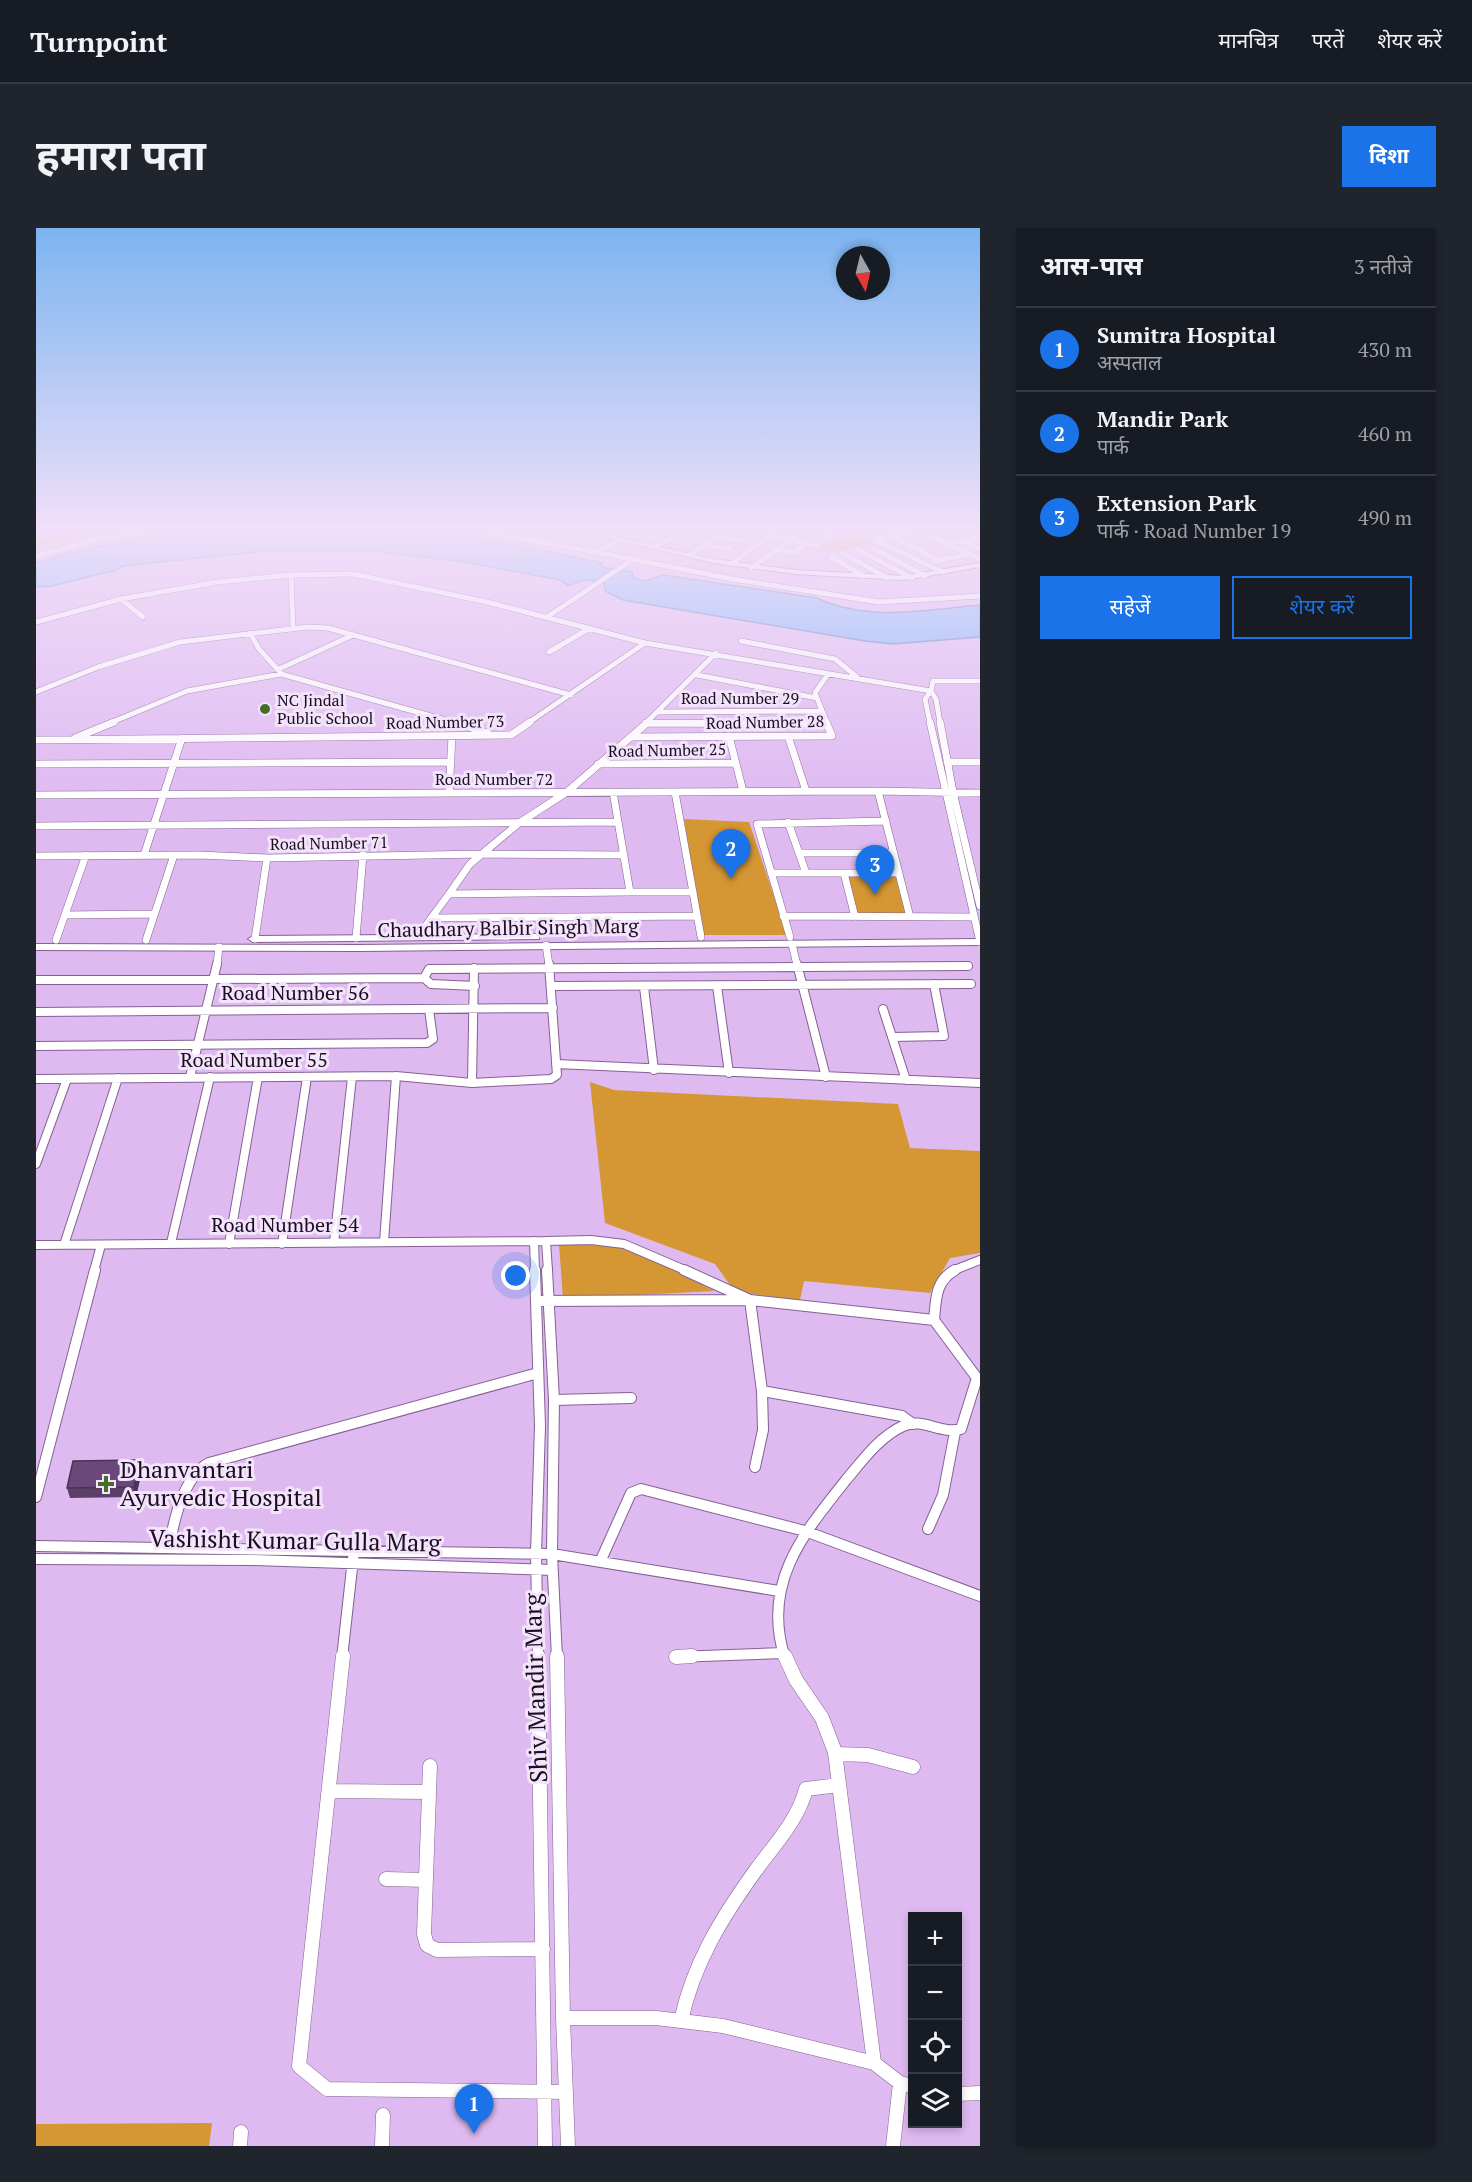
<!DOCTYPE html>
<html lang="hi">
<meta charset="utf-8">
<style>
body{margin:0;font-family:"PT Serif","Noto Sans Devanagari",serif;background:#20242c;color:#f1f3f6}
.controls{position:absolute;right:18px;bottom:18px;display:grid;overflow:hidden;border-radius:0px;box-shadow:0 3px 9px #0003}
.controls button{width:54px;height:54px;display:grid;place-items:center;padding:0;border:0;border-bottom:2px solid #363941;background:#171b24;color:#f1f3f6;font:30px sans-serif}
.compass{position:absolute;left:800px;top:18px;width:54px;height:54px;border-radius:50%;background:#171b24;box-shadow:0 3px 9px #0003;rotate:172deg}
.you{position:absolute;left:480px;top:1048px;width:21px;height:21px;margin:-15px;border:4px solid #fff;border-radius:50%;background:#1a73e8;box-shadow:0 0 0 9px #1a73e833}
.badge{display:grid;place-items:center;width:39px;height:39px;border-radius:50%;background:#1a73e8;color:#fff;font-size:20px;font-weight:700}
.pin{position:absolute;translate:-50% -50px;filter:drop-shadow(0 2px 3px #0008)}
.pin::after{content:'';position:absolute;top:32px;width:21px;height:18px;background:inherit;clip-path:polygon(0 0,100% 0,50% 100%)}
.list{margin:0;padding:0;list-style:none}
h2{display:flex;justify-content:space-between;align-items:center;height:78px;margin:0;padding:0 24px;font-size:26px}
h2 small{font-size:20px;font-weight:400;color:#9ea1a6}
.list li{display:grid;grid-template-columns:39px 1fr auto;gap:18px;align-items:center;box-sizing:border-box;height:84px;padding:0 24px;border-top:2px solid #363941}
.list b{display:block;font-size:22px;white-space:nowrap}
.list p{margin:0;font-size:20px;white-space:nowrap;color:#9ea1a6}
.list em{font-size:20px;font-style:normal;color:#9ea1a6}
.actions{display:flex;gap:12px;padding:18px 24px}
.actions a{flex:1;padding:14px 0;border:2px solid #1a73e8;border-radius:0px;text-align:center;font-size:21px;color:#1a73e8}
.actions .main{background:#1a73e8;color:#fff}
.icon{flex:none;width:33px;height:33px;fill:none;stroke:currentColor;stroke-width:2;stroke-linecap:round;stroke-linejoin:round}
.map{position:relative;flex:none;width:944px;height:1918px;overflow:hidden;border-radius:0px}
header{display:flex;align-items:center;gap:36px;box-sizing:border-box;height:84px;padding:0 30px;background:#171b24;border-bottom:2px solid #363941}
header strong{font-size:28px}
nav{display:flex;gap:33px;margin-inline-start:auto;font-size:21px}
.intro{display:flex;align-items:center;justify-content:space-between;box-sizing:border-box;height:144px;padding:0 36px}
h1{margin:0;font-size:42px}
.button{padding:15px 27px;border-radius:0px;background:#1a73e8;color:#fff;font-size:21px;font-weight:700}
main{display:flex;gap:36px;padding:0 36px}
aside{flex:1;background:#171b24;border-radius:0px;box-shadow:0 3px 9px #0003}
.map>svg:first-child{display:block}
.green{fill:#d59634}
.water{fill:#7ab4fb;stroke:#5e82ba;stroke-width:1.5}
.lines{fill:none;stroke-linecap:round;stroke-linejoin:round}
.minor-far4-casing{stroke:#836193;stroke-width:6}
.minor-far3-casing{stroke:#836193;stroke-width:8}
.minor-far2-casing{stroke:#836193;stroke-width:10}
.minor-far1-casing{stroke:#836193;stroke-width:12}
.minor-casing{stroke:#836193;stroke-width:15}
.tertiary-casing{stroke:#836193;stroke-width:2}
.minor-far4{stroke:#fff;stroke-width:5}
.minor-far3{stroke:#fff;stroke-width:7}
.minor-far2{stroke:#fff;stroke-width:8}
.minor-far1{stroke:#fff;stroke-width:10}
.minor{stroke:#fff;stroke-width:14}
.tertiary{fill:#fff;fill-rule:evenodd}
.wall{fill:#5b3f68}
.shaded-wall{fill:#4a3355}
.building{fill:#6a4979;stroke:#4a3355;stroke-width:1.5}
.poi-dot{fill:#456d28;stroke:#f3e4fb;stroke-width:2}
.labels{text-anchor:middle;stroke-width:6;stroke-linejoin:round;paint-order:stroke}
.far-street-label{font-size:16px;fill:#1b0e22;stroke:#f3e4fb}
.far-poi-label{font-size:16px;fill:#1b0e22;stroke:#f3e4fb;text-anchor:start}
.street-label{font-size:20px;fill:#1b0e22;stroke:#f3e4fb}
.near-poi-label{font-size:24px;fill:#1b0e22;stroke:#f3e4fb;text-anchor:start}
.near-street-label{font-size:24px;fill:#1b0e22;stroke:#f3e4fb}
</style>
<header>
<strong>Turnpoint</strong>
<nav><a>मानचित्र</a><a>परतें</a><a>शेयर करें</a></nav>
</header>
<div class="intro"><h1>हमारा पता</h1><a class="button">दिशा</a></div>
<main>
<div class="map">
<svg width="944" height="1918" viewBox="0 0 944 1918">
<rect width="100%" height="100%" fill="#dfbaf1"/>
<path class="green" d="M0,303H74L55,305L0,321Z
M811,303H819L842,316L798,324L784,320Z
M648,591L713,594L751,707H667Z
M808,645L860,647L870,687L819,689Z
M554,854L578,862L862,876L874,920L944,923V1025L914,1030L894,1065L768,1053L764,1072L699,1064L679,1036L569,995Z
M523,1016L588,1018L607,1025L678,1063L527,1071Z
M176,1895L173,1918H0V1896Z"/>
<path class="water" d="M182,303H384L387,306L398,304L471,314L478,317L567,335L564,337L570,340L596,344L598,350L609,353L627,347L781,370C831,394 891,382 944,377V409L857,416L829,413L587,372L569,363L568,355C553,350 546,352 532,358L526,353L519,351L428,334L329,322L221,324L87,338L80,342L16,358L0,359V335C24,328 48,320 72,317L75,314L176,304L179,305Z"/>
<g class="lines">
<defs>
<path id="minor-far4" d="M440,303L560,324
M778,303L796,307
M734,307L782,318
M682,308L705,313
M856,308L902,332
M837,311L884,303L944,331
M837,311L907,344
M585,312L560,324L696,351L843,374L944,368
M929,313L944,321
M912,316L944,310
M669,317L694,321
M837,320L889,348
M821,321L876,350
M740,322L759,325L771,315
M806,325L852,350
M654,327L689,303
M0,328L69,309L126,303
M795,329L828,348
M898,333L934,326
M695,336L740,303
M715,340L767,303
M255,347L257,399
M85,371L107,389
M511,389L596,332
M0,394L85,371L182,354L255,347L317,346L451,374L609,415L895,463
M214,405L223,421L245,445
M705,413L799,431L821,449
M513,424L554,400
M243,441L317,407
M661,447L781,470
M895,463L900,471L904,495
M895,463L897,453H944
M0,464L62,439L144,414L272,399L292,400L535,467
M623,484L786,483
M74,495L151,463L245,446L420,495
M492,495L609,415
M610,495H655
M610,495L680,425
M791,495L779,465L792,446
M894,495L889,471L895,463"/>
<path id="minor-far3" d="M415,494L452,505
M894,494L944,714
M904,494L917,564L944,678
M610,495L791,496
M693,508L707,563
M752,508L770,563
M595,509L796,508L790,494
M39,510L78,494
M0,512L475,507L494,494
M911,534H944
M0,536L415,534
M562,536L700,535
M842,563L874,689
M639,564L665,709
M413,565L416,508
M0,567L842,563L944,565
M752,594L770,645
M0,598L582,594
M763,625H858
M108,627L146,510
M0,628L163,627L231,630L446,626L588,627
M735,645H863
M808,645L819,689
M594,664H657
M413,666L434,636L483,595L531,564L612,494
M29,687L118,686
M747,688L938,689
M395,690L661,688
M388,700L413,666L594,664L577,564
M754,709L721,596L850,593
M320,710L327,627
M219,711L231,630
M20,712L50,627
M110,712L138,627
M756,716L761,737
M510,717L513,737
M181,737L183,719"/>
<path id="minor-far2" d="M761,736L790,849
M438,740L436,855L515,851L521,847L513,736
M388,750L393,741L932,738
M0,752L388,750L395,756L439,758
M516,758L935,756
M681,758L693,845
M608,759L618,842
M847,781L870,852
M0,784L517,780
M856,809L908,808L898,756
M0,818L391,815L397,811L393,781
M520,836L944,855
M154,849L181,736
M0,851L360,848L436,855
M0,936L31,851
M498,1013L499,1043
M510,1013L555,1012L588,1016L651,1043
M348,1014L360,848
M135,1015L174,849
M298,1015L316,849
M193,1016L222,849
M246,1016L271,849
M0,1017L510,1013L512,1043
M28,1017L82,850
M58,1043L65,1017
M916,1043L944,1032"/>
<path id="minor-far1" d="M499,1042L504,1198L500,1326L502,1430
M511,1042L518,1172L516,1326L521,1430
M648,1042L714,1072L726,1163L727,1202L719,1239
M500,1073L714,1072L898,1092
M726,1163L866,1188L877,1196
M518,1172L595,1170
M0,1269L59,1042
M892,1301L907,1267L919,1204
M0,1318L516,1326L743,1363
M133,1319C138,1292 147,1249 173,1235L502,1145
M0,1331L218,1332L516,1342
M564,1334L595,1265L605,1261L769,1303L944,1368
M640,1429L748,1425
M306,1430L318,1322
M749,1430C725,1356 767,1306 810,1252C826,1233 843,1209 867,1198C886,1189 905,1207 925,1201L941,1150L898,1092C900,1072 899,1053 919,1042"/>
<path id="minor" d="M307,1428L263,1838L291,1861L530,1864
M502,1428L509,1918
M521,1428L527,1790L532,1918
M749,1428L760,1452L786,1490L799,1524L838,1835L864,1855L876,1858
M640,1429L656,1428
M799,1526L832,1527L877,1539
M394,1538L388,1706L391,1717L401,1722L507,1721
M293,1563L393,1564
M350,1651L389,1652
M527,1790H620L687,1798L838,1835
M645,1793C657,1736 686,1689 720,1642C739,1616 762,1592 770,1561L803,1557
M922,1866L944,1865
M204,1918L205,1904
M346,1918L347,1887
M857,1918L864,1855"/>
<path id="tertiary" d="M545,303H556L616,317L644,303H652L623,319L677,331L760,342L868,348L944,335V339L868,352L760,346L677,335Z
M500,706L503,707V711L217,714L212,711L217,708Z
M944,711V717L323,723L0,722V716L323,717Z"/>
</defs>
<use href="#minor-far4" class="minor-far4-casing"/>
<use href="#minor-far3" class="minor-far3-casing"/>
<use href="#minor-far2" class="minor-far2-casing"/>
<use href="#minor-far1" class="minor-far1-casing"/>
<use href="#minor" class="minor-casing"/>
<use href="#tertiary" class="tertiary-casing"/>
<use href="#minor-far4" class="minor-far4"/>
<use href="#minor-far3" class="minor-far3"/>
<use href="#minor-far2" class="minor-far2"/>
<use href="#minor-far1" class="minor-far1"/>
<use href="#minor" class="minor"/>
<use href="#tertiary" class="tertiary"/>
</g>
<path class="wall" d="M103,1232L106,1242L100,1269L34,1270L31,1260Z"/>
<path class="shaded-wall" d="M103,1232L106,1242L100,1269L98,1259Z"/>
<path class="building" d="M103,1232L98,1259L31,1260L37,1233Z"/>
<linearGradient id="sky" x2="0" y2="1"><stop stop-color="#7cb4f0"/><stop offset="0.53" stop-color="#f1e0f9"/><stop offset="1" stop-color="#f1e0f9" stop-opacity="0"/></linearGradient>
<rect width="944" height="572" fill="url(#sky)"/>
<g class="poi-dot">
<circle cx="229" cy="481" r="6"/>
<path d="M67 1247h6v6h6v6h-6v6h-6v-6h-6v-6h6z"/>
</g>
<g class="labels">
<g class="far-street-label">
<text x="704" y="476">Road Number 29</text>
<text transform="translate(409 494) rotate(-1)" y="6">Road Number 73</text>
<text transform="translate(729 494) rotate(-1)" y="6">Road Number 28</text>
<text transform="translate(631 522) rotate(-1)" y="6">Road Number 25</text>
<text x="458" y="557">Road Number 72</text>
<text transform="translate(293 615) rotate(-1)" y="6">Road Number 71</text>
</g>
<g class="far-poi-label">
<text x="241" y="478">NC Jindal<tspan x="241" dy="18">Public School</tspan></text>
</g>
<g class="street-label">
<text transform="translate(472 700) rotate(-1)" y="7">Chaudhary Balbir Singh Marg</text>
<text x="259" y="772">Road Number 56</text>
<text x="218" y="839">Road Number 55</text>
<text x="249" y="1004">Road Number 54</text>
</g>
<g class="near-poi-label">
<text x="84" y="1250">Dhanvantari<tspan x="84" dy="28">Ayurvedic Hospital</tspan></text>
</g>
<g class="near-street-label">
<text transform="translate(259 1313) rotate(1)" y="8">Vashisht Kumar Gulla Marg</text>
<text transform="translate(500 1460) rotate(-92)" y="8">Shiv Mandir Marg</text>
</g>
</g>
</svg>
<div class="controls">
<button>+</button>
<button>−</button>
<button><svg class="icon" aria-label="locate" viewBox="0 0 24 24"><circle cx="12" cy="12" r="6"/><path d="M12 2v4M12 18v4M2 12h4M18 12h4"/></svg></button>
<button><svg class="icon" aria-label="layers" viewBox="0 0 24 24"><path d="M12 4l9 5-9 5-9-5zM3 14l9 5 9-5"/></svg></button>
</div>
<svg class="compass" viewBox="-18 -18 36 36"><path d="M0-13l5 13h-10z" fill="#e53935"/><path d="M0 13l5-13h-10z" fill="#9ea1a6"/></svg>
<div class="you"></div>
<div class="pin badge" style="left:438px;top:1906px">1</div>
<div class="pin badge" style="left:695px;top:651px">2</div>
<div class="pin badge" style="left:839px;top:667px">3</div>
</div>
<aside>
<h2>आस-पास<small>3 नतीजे</small></h2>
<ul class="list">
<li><span class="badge">1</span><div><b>Sumitra Hospital</b><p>अस्पताल</p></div><em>430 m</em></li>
<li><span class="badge">2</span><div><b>Mandir Park</b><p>पार्क</p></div><em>460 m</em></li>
<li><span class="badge">3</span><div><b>Extension Park</b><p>पार्क · Road Number 19</p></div><em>490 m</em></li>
</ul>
<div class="actions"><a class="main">सहेजें</a><a>शेयर करें</a></div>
</aside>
</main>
